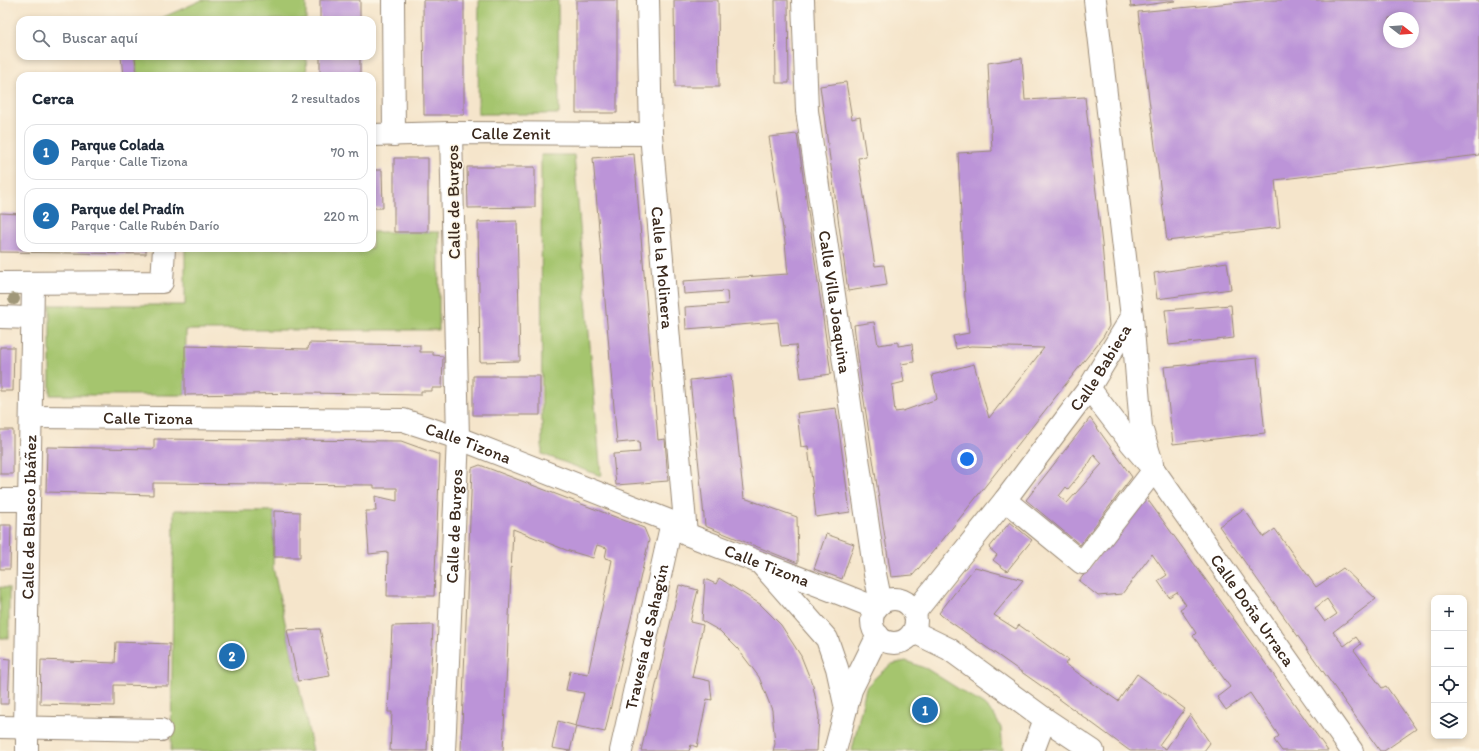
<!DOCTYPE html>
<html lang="es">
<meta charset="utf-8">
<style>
body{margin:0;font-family:Itim,sans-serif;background:#f6f6f7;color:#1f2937}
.controls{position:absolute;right:12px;bottom:12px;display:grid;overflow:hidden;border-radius:8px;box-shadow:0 2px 6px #0003}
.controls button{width:36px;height:36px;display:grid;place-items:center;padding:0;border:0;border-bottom:1px solid #e0e1e3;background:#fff;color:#1f2937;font:20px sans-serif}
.compass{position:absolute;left:1383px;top:12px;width:36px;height:36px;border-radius:50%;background:#fff;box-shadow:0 2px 6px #0003;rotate:107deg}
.you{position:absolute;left:967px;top:459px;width:14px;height:14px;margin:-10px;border:3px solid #fff;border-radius:50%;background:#1a73e8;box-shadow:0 0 0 6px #1a73e833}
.badge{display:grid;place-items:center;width:26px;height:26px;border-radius:50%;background:#1f6fb2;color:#fff;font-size:13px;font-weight:700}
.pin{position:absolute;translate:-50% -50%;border:2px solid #fff;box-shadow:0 1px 4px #0006}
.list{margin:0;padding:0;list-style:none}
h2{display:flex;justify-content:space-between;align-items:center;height:52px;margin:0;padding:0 16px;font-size:17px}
h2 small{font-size:13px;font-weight:400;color:#747a83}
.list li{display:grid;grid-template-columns:26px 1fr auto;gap:12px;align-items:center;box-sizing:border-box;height:56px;margin:0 8px 8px;padding:0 8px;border:1px solid #e0e1e3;border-radius:12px}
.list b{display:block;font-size:15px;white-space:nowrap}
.list p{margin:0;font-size:13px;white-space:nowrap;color:#747a83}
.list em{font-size:13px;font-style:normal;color:#747a83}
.icon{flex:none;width:22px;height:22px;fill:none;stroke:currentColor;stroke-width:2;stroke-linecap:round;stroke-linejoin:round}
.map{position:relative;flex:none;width:1479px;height:751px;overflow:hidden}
.search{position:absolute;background:#fff;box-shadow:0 2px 6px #0003;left:16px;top:16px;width:360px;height:44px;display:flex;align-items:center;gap:10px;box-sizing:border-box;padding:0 14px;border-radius:12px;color:#747a83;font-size:15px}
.panel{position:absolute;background:#fff;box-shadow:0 2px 6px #0003;left:16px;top:72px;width:360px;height:180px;border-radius:12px}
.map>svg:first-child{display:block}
.green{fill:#a5c56e;stroke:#707846}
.building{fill:#bc94d8;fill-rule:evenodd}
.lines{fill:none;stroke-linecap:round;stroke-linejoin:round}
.minor-casing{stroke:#988874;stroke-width:24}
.minor{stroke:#fff;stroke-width:22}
.tree{fill:#a09779}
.labels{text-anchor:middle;stroke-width:3;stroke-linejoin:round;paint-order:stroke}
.street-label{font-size:17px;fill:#3b2a1e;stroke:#fcf5e5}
</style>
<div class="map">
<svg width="1479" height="751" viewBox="0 0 1479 751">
<rect width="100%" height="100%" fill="#fcf5e5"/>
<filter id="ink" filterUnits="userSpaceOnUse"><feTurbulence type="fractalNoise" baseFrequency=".025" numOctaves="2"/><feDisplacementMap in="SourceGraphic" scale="8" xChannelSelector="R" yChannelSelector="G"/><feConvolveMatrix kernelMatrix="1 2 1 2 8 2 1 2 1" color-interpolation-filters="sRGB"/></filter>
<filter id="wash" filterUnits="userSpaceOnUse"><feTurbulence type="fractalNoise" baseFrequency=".012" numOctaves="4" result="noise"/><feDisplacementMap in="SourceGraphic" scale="16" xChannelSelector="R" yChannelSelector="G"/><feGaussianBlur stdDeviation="0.9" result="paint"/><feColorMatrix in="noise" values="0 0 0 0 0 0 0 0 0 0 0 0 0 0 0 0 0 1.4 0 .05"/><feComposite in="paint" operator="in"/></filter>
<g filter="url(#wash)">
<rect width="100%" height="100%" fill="#f5e5cb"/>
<path class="green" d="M202,0H306V20H157Z
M479,0H558L559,114H478Z
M135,56H306L307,76H137Z
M541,155H574L601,476L542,454Z
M372,232H439V330H186L185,395H50V305H185V248H372Z
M174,510L274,511L273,567L313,751H171Z
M0,587L9,588V638H0Z
M906,661L927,669L984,705L994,715L1001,728L1003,751H852L866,687L878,675L892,664Z"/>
<g id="blocks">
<path class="building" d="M320,0H360V20H320Z
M423,0H464V115H424Z
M576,0H617V113H576Z
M674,0H718L719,87H675Z
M775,0H788L789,83H776Z
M1130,0H1175V1L1131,7Z
M1262,0H1479V155L1275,180L1280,227L1167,241L1138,12ZM1389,18H1413V42H1389Z
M121,56H135L137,76H123Z
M320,56H360V76H320Z
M1022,58L1025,100L1085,97L1102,244L1109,326L1103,337L941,542L913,575L891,577L861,381L854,325L874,322L878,345L898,342V346L912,344L914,362L901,364L904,382L892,385L895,412L903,411L937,399L932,375L974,364L989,418L1044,348L971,346L956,349L953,336L969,333L965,298L958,153L992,151L988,63Z
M846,82L852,119L860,117L866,157L858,158L875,266L884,265L887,285L848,291L820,86Z
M797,134L831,374L801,378L796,345L781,346L778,322L686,329L685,307L728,304L727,291L684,294L683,281L788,274L785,242L769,137Z
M634,154L658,440L665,439L668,481L616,485L613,454L640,452L639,441L617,443L593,158Z
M394,158H428V232H394Z
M467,167H535V207L468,208Z
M372,170H382L383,208H372Z
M0,213L20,214V248H146V254L0,252Z
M517,221L520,361L480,362L478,222Z
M1227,262L1231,289L1157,299L1154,273Z
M1231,305L1234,338L1169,345L1165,310Z
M309,343L420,345V352H433V355L443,356L442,388H432V391H421V395L307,393L185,395V346L308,349Z
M0,347H14L13,391H0Z
M1257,358L1265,433L1173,444L1164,367Z
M473,376H540V415H473Z
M731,376L741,473L744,498L797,517L798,563L705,526L690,380Z
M836,408L850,512L816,517L808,446L801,447L797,413Z
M1090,418L1132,477L1080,545L1026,500ZM1094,455L1102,464L1067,503L1059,496L1066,487L1068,489L1088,465Z
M0,430H13V474H0Z
M154,439L401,441L440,455L434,596H387L388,552L369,554L366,511H376L375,496L397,501V488H374V485L153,483V495L46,492L47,447L154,449Z
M480,465L644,528L649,540L605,732L576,726L584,693L566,690L570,671L588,674L612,560L605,558L607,548L597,545L593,558L566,550L513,529L503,751H461L472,468Z
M1145,496L1211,587L1328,751H1282L1274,740L1279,736L1250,693L1226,710L1217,697L1230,687L1193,636L1196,633L1180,609L1186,605L1177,592L1169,597L1158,581L1167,575L1152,554L1122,594L1098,596L1079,581Z
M1244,509L1264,537L1275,529L1316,587L1343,568L1376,599L1333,632L1344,646L1356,637L1361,644L1354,650L1382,688L1386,686L1416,729L1384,751H1380L1219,526ZM1327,599L1337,614L1325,622L1315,608Z
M274,511L300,512V557H274Z
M1010,522L1032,540L1007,571L993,560L997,555L989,548Z
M0,525H11L10,569H0Z
M826,534L854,544L842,579L814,569Z
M975,567L1023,580L994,615L1016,629L1019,625L1068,660L1065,664L1118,701L1137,674L1185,709L1159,745L1166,749L1190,714L1210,743L1204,751H1130L1047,690L942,616L939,613Z
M719,578L760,604L781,625L801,656L813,686L819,716L817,751H773L775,744L772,710L759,677L738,649L720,631L702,621L705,579L716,584Z
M679,585L698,590L690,622L703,625L692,677L710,681L712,700L707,699L697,747L691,745L689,751H641Z
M433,625L427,751H390L392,712H388L392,626Z
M320,629L330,676L298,681L287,630Z
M116,642L170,644L169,686L114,685V706L40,704L41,660L115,663Z
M0,658L10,659L8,704H0Z
M558,721L576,726L570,751L552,748Z"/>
</g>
</g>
<g filter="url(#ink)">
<use href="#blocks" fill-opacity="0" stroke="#988874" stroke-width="1"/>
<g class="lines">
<defs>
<g id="minor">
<path d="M393,0L394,135"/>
<path id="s1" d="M648,0L651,134L686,534"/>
<path id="s2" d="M803,0L807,111L875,574L881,603"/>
<path id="s3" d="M372,135L451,133L651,134"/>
<path d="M0,283L162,282L164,248"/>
<path d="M0,317L32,318"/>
<path d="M1132,317L1141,427L1152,463"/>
<path id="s4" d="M1089,388L1131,443L1154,470L1352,751"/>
<path id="s5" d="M31,417L403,420L458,438L672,522L686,534L841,594L876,608"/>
<path d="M0,500H29"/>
<path d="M1005,500L1082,563L1154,470"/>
<path d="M762,565L827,639L837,668L846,709"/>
<circle cx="894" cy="621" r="22"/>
<path id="s6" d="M915,612L1005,500L1089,388L1132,317L1095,0"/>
<path d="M914,632L949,649L1045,719L1093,751"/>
<path d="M0,727L161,730"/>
<path id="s7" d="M27,751V739L25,728L33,284"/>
<path id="s8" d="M444,751L458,438L451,133"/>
<path id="s9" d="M621,751L672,522"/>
<path d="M835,751L851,690L878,635"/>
<path d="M1033,751L1045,719"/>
</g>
</defs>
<use href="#minor" class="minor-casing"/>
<use href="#minor" class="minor"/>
</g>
<circle class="tree" cx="14" cy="299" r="6"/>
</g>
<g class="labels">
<g class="street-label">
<text dy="6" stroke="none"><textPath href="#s3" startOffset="139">Calle Zenit</textPath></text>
<text transform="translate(453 202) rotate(-91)" y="6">Calle de Burgos</text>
<text dy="6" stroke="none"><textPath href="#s1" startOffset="268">Calle la Molinera</textPath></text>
<text dy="6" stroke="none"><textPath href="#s2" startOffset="304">Calle Villa Joaquina</textPath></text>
<text dy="6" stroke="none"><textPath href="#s6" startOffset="307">Calle Babieca</textPath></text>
<text dy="6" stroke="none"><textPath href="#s5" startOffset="117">Calle Tizona</textPath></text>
<text dy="6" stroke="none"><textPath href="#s5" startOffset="441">Calle Tizona</textPath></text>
<text dy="6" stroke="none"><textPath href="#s7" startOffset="234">Calle de Blasco Ibáñez</textPath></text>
<text dy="6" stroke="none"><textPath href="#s8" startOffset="225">Calle de Burgos</textPath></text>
<text dy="6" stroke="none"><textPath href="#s5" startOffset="765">Calle Tizona</textPath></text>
<text dy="6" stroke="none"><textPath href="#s4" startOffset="276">Calle Doña Urraca</textPath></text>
<text dy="6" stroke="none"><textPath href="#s9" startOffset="117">Travesía de Sahagún</textPath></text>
</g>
</g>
</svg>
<div class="controls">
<button>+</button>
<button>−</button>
<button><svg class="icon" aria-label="locate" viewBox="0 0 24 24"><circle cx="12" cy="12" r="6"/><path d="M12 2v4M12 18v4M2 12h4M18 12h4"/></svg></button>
<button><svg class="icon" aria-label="layers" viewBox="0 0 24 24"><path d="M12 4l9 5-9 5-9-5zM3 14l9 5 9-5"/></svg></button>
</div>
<svg class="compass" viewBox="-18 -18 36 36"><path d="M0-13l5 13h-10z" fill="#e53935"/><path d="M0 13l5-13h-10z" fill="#747a83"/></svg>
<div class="you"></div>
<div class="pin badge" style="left:925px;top:710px">1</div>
<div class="pin badge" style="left:232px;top:656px">2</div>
<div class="search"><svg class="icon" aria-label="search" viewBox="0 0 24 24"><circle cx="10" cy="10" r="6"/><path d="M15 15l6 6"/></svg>Buscar aquí</div>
<section class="panel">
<h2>Cerca<small>2 resultados</small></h2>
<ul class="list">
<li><span class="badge">1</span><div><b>Parque Colada</b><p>Parque · Calle Tizona</p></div><em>70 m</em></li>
<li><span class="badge">2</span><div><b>Parque del Pradín</b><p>Parque · Calle Rubén Darío</p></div><em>220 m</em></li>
</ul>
</section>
</div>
